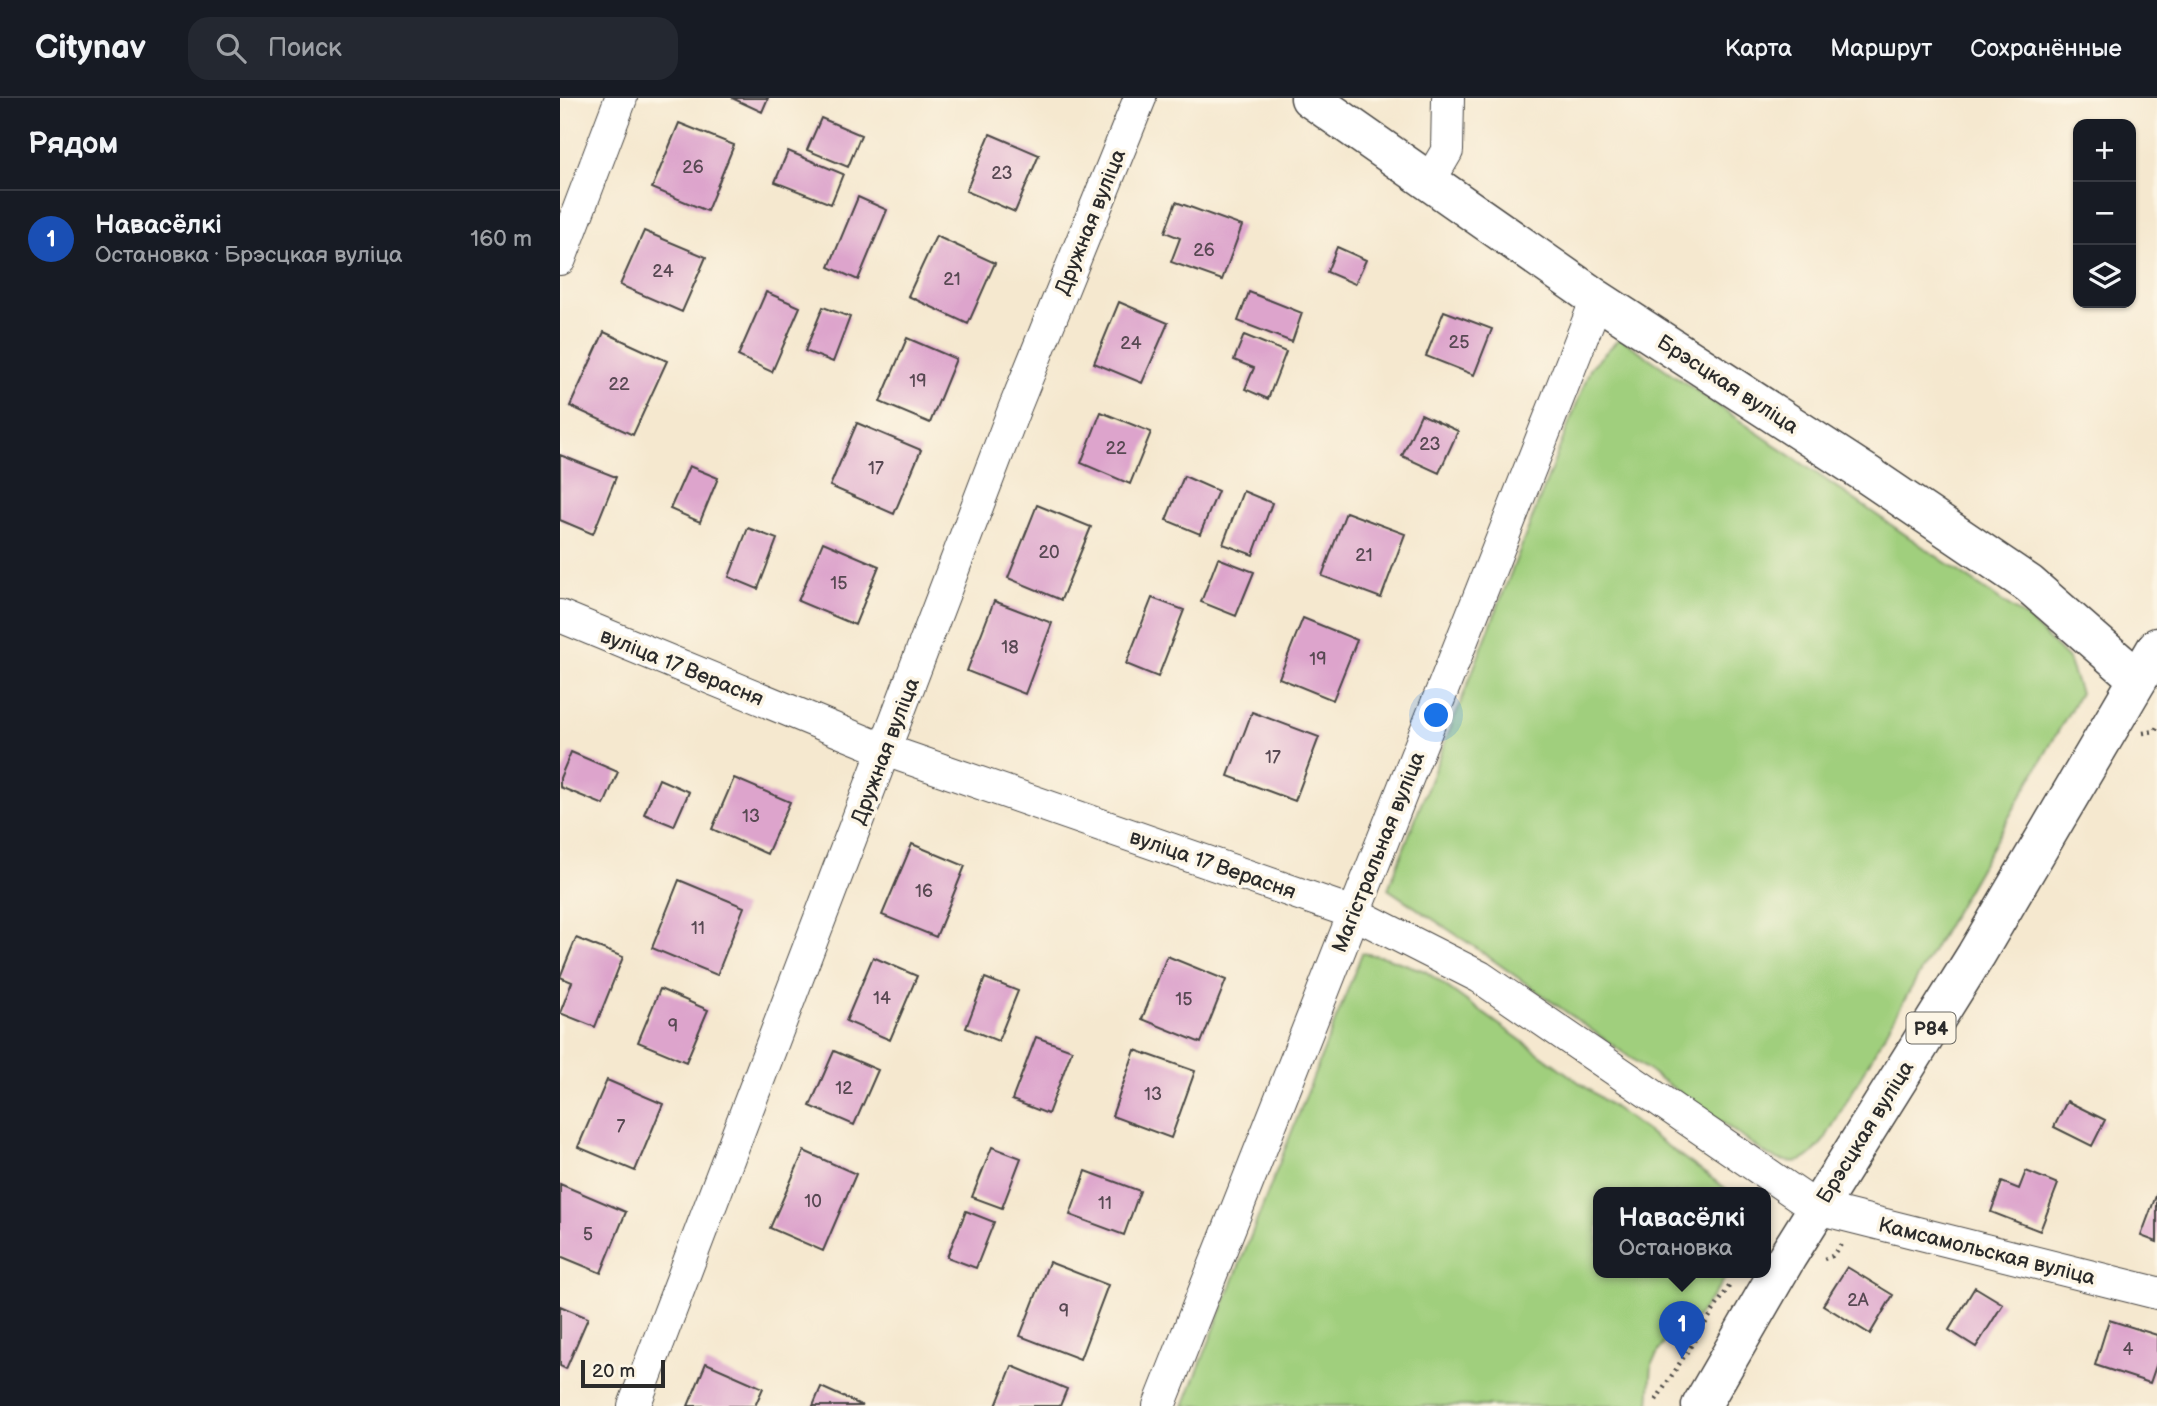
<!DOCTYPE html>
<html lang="ru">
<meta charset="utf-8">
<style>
body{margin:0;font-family:"Balsamiq Sans",sans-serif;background:#242831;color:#f1f3f6}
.controls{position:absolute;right:21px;top:21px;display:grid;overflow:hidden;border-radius:14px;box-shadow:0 2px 5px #0004}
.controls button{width:63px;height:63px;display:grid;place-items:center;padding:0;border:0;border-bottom:2px solid #363941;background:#171b24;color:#f1f3f6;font:35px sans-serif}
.scale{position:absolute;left:21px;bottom:18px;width:84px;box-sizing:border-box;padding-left:7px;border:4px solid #2b2b2b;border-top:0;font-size:19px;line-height:24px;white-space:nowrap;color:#2b2b2b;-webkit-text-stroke:5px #fcf5e5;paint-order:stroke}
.you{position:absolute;left:877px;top:618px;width:24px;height:24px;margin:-18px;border:5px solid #fff;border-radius:50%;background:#1a73e8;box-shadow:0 0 0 10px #1a73e833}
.badge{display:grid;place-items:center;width:46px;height:46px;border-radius:50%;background:#0b8043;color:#fff;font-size:23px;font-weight:700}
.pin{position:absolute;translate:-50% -58px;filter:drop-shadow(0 2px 4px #0008)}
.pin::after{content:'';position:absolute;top:37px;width:24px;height:21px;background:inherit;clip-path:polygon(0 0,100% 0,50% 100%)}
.popup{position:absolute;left:1033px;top:1089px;width:178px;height:91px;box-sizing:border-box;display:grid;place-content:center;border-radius:14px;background:#171b24;filter:drop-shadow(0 2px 5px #0005);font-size:23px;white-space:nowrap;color:#9ea1a6}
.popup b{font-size:26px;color:#f1f3f6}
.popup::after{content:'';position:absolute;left:50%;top:100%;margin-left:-14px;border:14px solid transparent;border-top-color:#171b24}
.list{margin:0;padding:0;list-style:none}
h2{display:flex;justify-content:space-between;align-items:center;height:91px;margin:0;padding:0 28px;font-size:30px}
h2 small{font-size:23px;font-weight:400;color:#9ea1a6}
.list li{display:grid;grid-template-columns:46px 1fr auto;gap:21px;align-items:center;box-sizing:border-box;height:98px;padding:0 28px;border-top:2px solid #363941}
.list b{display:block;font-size:26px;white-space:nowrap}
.list p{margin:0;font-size:23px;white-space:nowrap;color:#9ea1a6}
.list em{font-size:23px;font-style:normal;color:#9ea1a6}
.icon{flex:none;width:38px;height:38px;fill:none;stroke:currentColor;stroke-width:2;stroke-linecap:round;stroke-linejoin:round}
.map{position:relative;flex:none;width:1597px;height:1308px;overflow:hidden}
header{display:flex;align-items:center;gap:42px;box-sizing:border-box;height:98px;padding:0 35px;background:#171b24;border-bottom:2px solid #363941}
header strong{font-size:33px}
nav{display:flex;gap:38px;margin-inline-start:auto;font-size:24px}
.search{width:490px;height:63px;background:#242831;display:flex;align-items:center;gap:18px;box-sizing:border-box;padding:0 24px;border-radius:21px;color:#9ea1a6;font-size:26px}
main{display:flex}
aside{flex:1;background:#171b24}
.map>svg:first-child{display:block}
.green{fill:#a0cf7d;stroke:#667d54;stroke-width:2}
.building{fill:#dda4cc}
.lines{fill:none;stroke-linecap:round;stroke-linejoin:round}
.minor-casing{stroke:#494744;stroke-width:34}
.tertiary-casing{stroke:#494744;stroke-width:41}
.primary-casing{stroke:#494744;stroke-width:41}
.path{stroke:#494744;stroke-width:4.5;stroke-dasharray:2 5;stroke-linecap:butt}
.minor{stroke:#fff;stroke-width:32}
.tertiary{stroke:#fff;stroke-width:38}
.primary{stroke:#fff;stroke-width:38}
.labels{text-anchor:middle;stroke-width:7;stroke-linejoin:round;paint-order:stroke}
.number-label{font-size:18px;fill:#584953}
.shield{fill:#fcf5e5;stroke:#6a6863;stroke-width:2}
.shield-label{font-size:19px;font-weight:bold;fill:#2b2b2b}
.street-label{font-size:21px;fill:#2b2b2b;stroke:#fcf5e5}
</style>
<header>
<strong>Citynav</strong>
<div class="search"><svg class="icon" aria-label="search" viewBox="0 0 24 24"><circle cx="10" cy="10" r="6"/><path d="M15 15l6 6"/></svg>Поиск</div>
<nav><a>Карта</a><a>Маршрут</a><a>Сохранённые</a></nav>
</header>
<main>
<aside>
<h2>Рядом<small></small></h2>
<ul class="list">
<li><span class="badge" style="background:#1a4fb4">1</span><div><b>Навасёлкі</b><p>Остановка · Брэсцкая вуліца</p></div><em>160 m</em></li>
</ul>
</aside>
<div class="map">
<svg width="1597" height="1308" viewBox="0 0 1597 1308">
<rect width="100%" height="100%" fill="#fcf5e5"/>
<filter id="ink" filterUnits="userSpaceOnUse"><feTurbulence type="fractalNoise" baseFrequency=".0143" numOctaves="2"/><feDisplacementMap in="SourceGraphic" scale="14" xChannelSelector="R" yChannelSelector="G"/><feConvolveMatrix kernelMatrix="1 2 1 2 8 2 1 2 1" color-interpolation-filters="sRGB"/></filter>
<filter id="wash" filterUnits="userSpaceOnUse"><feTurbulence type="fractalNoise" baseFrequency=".00686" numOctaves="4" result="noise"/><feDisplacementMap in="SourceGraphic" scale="28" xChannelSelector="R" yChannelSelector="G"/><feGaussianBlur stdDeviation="1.57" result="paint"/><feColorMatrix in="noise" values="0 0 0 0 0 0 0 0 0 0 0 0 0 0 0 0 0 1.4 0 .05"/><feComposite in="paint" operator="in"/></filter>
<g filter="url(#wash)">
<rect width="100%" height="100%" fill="#f5e8cf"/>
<path class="green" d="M1060,240L1469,522L1508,561L1520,595L1265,1041C1246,1064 1239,1070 1209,1058L916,850L828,791L1031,269Z
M802,855L825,859L865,873L1172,1095H1038V1175H1169L1135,1222L1110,1234L1092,1265L1089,1308H624Z"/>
<g id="blocks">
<path class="building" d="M172,0H208L202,14Z
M261,20L301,37L288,69L247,52Z
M119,25L174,47L147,113L92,90Z
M430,36L479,57L455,114L406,93Z
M228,53L283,76L271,106L215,84Z
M298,99L327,112L298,182L269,169Z
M616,104L682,128L662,182L611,164L620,140L605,134Z
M84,133L146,159L122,214L60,187Z
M376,138L435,165L408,226L348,198Z
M777,149L806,162L795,186L767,174Z
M206,194L240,209L212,274L178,258Z
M689,194L742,215L732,244L678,223Z
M559,204L608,225L582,285L534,265Z
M263,209L290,219L273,264L245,253Z
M884,213L932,231L914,277L866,258Z
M44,234L107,263L73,337L10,308Z
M684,237L726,254L708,301L685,291L694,270L674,262Z
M347,240L396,261L370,325L320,304Z
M541,314L591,334L570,386L521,365Z
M861,316L898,333L879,375L842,358Z
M297,325L361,352L334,416L270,388Z
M0,357L56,379L33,436L0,422Z
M129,368L158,380L140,424L110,411Z
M624,378L658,393L640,436L606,422Z
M683,393L712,405L693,457L663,446Z
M477,407L531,429L501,502L448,480Z
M786,414L845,436L821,500L762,478Z
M188,430L217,441L198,491L169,479Z
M263,444L319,468L295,527L238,503Z
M658,460L694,474L676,518L641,504Z
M592,500L624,512L598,579L566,566Z
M434,503L492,525L465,596L407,573Z
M743,520L797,542L773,602L719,580Z
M692,614L759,639L735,703L668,678Z
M11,654L58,674L44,707L0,689V680Z
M174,680L230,704L207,756L152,731Z
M99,681L129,694L114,728L84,716Z
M352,746L405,768L376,839L322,817Z
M119,782L184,809L157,877L92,850Z
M16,840L63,859L35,929L0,915L12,884L0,879Z
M607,858L666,882L641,945L582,921Z
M313,859L357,878L330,942L286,923Z
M425,880L458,893L438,943L406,930Z
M100,891L148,912L126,964L78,944Z
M476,939L512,952L488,1016L452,1002Z
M575,952L635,973L611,1040L552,1018Z
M274,953L318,972L294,1027L250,1008Z
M47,982L103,1006L75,1073L18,1049Z
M1507,1003L1545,1022L1532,1048L1494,1029Z
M432,1049L461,1060L442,1110L412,1099Z
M244,1053L296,1076L263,1153L210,1130Z
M526,1073L580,1093L564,1137L510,1117Z
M1466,1073L1498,1086L1480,1133L1431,1114L1442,1084L1459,1091Z
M0,1086L66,1114L41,1175L0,1158Z
M1597,1095V1144L1581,1138Z
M406,1113L434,1124L416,1170L387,1159Z
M489,1164L548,1187L520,1261L460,1238Z
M1287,1169L1333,1197L1310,1236L1263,1207Z
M1415,1189L1443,1206L1416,1249L1389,1232Z
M0,1208L28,1220L6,1271L0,1268Z
M1549,1222L1597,1237V1265L1590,1285L1535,1267Z
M146,1265L203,1290L195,1308H128Z
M452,1268L507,1291L500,1308H436Z
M261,1289L303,1308H253Z"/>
</g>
</g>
<g filter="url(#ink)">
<use href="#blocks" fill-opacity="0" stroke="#494744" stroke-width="2"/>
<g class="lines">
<defs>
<path id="minor" d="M870,82L887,53L888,0
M0,161L61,0
M0,518L325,652L794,815L920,879L1257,1110L1597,1195
M74,1308L455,309L580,0
M599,1308L1037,201"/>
<path id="tertiary" d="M750,0L1037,201L1308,377L1469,486L1578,581"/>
<path id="primary" d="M1141,1308L1227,1159L1416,857L1597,549"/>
</defs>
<use href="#minor" class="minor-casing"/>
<use href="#tertiary" class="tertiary-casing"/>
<use href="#primary" class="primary-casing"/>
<path class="path" d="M1583,635L1595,633L1597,629
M1264,1161L1272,1158L1283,1144
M1096,1302L1170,1187"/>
<use href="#minor" class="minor"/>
<use href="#tertiary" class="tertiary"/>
<use href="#primary" class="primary"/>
</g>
</g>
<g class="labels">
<g class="number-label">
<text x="133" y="75">26</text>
<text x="442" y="81">23</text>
<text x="644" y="158">26</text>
<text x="103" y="179">24</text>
<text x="392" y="187">21</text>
<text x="899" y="250">25</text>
<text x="571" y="251">24</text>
<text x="358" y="289">19</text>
<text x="59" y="292">22</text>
<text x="870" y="352">23</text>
<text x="556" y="356">22</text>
<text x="316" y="376">17</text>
<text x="489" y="460">20</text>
<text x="804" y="463">21</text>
<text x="279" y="491">15</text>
<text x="450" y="555">18</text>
<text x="758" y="567">19</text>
<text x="713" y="665">17</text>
<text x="191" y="724">13</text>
<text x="364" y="799">16</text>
<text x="138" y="836">11</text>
<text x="322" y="906">14</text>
<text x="624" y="907">15</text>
<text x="113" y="934">9</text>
<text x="284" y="996">12</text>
<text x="593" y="1002">13</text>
<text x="61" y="1034">7</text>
<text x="253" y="1109">10</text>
<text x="545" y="1111">11</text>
<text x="28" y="1142">5</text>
<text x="1298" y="1208">2А</text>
<text x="504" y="1219">9</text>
<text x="1568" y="1257">4</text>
</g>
<rect class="shield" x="1346.5" y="914.5" width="49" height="31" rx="5"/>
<g class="shield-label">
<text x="1371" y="937">Р84</text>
</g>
<g class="street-label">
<text transform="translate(530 124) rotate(-68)" y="7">Дружная вуліца</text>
<text transform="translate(1168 286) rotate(33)" y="7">Брэсцкая вуліца</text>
<text transform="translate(122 569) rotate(22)" y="7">вуліца 17 Верасня</text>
<text transform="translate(325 653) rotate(-69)" y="7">Дружная вуліца</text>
<text transform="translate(818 754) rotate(-68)" y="7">Магістральная вуліца</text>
<text transform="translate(653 766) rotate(19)" y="7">вуліца 17 Верасня</text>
<text transform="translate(1305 1034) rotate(-58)" y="7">Брэсцкая вуліца</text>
<text transform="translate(1427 1153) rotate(14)" y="7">Камсамольская вуліца</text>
</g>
</g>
</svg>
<div class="controls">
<button>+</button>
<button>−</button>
<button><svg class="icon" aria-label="layers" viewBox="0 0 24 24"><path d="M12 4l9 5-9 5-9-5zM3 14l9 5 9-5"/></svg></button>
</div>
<div class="scale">20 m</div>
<div class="you"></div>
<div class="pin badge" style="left:1122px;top:1261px;background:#1a4fb4">1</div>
<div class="popup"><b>Навасёлкі</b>Остановка</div>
</div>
</main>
